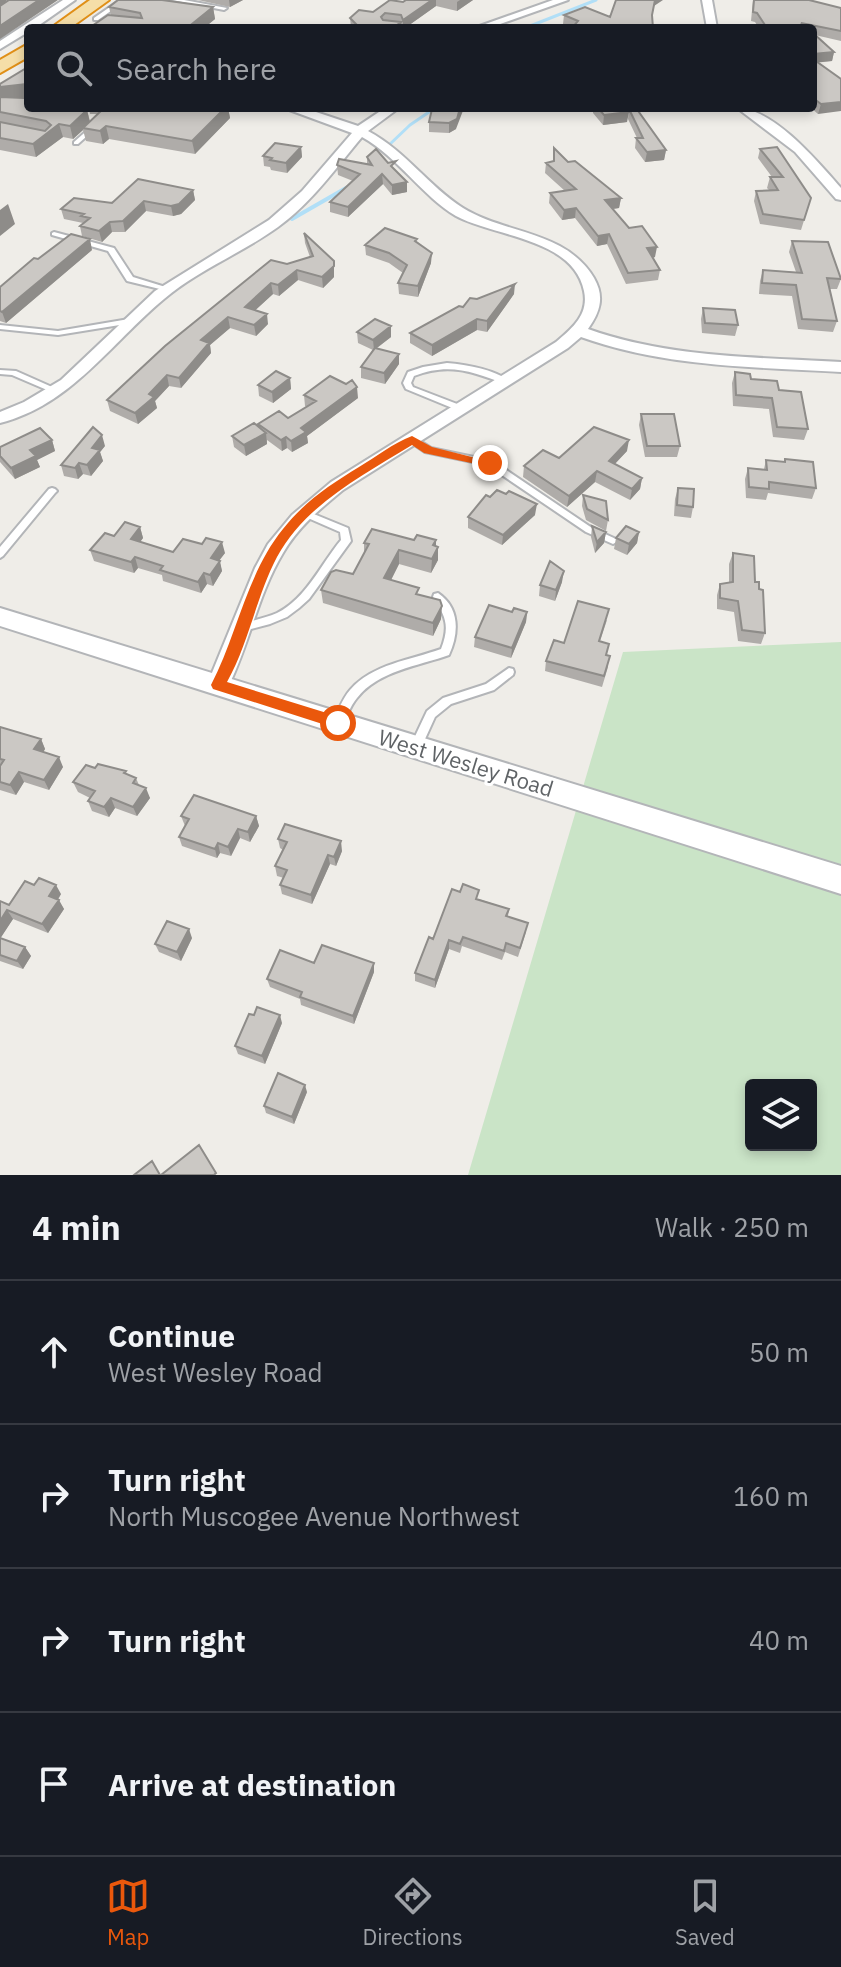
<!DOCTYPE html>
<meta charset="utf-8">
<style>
body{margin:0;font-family:"IBM Plex Sans",sans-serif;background:#242831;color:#f1f3f6}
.controls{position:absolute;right:24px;bottom:24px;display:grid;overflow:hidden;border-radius:8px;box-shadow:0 4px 12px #0003}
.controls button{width:72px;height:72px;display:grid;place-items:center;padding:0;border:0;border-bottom:2px solid #363941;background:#171b24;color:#f1f3f6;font:40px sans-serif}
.stop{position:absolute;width:24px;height:24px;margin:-18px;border:6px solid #ea580c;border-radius:50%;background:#fff}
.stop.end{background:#ea580c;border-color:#fff;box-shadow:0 2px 8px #0008}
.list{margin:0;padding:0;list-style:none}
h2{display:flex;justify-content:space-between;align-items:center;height:104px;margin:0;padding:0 32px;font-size:34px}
h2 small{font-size:26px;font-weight:400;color:#9ea1a6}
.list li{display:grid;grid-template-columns:52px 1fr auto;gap:24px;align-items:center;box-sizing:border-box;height:144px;padding:0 32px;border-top:2px solid #363941}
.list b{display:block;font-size:30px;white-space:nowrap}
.list p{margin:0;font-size:26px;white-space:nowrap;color:#9ea1a6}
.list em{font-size:26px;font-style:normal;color:#9ea1a6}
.icon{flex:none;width:44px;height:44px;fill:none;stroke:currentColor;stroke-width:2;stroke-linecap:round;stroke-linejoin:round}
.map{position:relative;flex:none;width:841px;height:1175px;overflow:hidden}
.search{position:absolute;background:#171b24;box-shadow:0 4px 12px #0003;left:24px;right:24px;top:24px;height:88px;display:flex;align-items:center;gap:20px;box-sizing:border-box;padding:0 28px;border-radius:8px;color:#9ea1a6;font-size:30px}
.sheet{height:680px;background:#171b24}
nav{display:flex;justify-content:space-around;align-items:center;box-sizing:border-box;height:112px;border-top:2px solid #363941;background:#171b24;font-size:22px;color:#9ea1a6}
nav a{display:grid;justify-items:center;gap:4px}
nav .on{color:#ea580c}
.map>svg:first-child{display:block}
.green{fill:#cae4c7;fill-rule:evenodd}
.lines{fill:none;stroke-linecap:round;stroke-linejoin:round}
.stream-far1{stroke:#b1dff7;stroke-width:3}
.stream{stroke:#b1dff7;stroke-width:4}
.service-casing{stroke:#b3b5b8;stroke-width:4}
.minor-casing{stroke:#b3b5b8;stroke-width:4}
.tertiary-casing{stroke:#b3b5b8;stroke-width:4}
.trunk-casing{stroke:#e08f17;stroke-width:4}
.service{fill:#fff;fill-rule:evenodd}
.minor{fill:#fff;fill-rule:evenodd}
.tertiary{fill:#fff;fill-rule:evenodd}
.trunk{fill:#f5dea8;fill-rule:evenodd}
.wall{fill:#afaca9}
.shaded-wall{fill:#8e8c89}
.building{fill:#cbc8c4;stroke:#8e8c89;stroke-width:2}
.route{fill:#ea580c}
.labels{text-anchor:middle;stroke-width:6;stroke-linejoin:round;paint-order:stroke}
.street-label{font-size:22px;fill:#5f6366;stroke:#fff}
</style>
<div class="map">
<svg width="841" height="1175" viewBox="0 0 841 1175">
<rect width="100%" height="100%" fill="#efede8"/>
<path class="green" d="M841,642V1175H468L623,652ZM751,1085H811V1145H751Z"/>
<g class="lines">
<path class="stream-far1" d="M525,28L596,0
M389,145L410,125L435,108"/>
<path class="stream" d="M292,219L346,188"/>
<defs>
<path id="service" d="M120,0L122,3L98,20H94V18Z
M172,0H184L227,8L224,10Z
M91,127L96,128L78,144H74V142Z
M54,232L114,248L133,277L172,289L168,291L127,281L108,251L52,235V233Z
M129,319H132V323L58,335L0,329V325L58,331Z
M447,363C469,365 492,369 510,381L506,384C473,372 449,362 414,376L411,383L413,387L465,407L466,409L462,412L406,389L403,383L408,372L423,367Z
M0,370L16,371L61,391L60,393H54L12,375L0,374Z
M412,436L431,448L493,461L592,528L616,539L618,541L613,544L586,532L487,465L425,452L409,441L408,439L409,437Z
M52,488L55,489L57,491L55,493L3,556L0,558V547L49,489Z
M304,510L348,528L351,541L309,599L299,608L287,617L270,624L243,631L239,630L238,627L239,624C252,621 265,618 277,613C306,599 321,564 341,540L340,532L301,515L299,513L301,511Z
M438,593C460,608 459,633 449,655C418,666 378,671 357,698C350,706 347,717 342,726L338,728L334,726L332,723C338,712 342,699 350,690C372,664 411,660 441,649C450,626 446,617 433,597L434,594Z
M509,668L513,669L514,672L513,675L494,690L451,704L435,717L420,750L416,752L412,750L410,747L427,711L443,698L486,684Z"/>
<path id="minor" d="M63,0H75L35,28H28V32L0,49V41Z
M553,0H568L489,28H474Z
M702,0H712L717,28H707Z
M284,108H304L358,126L385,108H399L368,131C407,152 428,186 463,208C507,235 565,230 594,278C605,297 600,312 588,329C670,358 755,357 841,362V372C753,367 665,367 581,337L568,348L343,490C320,509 298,527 283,553C257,596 249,647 226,691L218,694L210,691L207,685L255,568L268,544L292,515L331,482L556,342C573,328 589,314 584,291C573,238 495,237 456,216C421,195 399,158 362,137C336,168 311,203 278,227C242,253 198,270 164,299C110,344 71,405 0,423V412L24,402L61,380L155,291L269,220L302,191L352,133Z
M737,108C773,108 818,162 841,188V200L836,199L795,152Z"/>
<path id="tertiary" d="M0,608L841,866V894L0,626Z"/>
<path id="trunk" d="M90,0H109L70,28H51Z
M28,44V57L0,73V60Z"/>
</defs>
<use href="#service" class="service-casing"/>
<use href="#minor" class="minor-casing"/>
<use href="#tertiary" class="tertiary-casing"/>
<use href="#trunk" class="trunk-casing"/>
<use href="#service" class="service"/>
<use href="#minor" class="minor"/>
<use href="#tertiary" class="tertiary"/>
<use href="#trunk" class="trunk"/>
</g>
<path class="wall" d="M198,0H243L230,7Z
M406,0H473L457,11L436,6L405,28H403L402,26V28H352L351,27L350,18L373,12Z
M753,0H809L841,8V41L815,35L834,52L832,61L818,62L841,79L818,114L811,108H813V28H759L755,22L751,21Z
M654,6L652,17L572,28L563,24L564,15L610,17Z
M109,7H213L215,19L204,28H89L111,16Z
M0,84L82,108L81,110H87L90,121L97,114H90L89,108H228L230,118L195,154L109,139L103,144L86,141L83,130L73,139L63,137L36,157L0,150Z
M593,108H625L627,122L603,125L593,113Z
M438,109L456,129L449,133L429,132V122Z
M629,109L666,150L664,160L645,162L635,148L636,138H637L628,119Z
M301,147L302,157L287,173L271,170L270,167L264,166L263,156Z
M554,148L568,162L621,198L619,208L613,209L655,257L653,258L660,270L658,280L626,284L607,244L597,246L575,218L562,220L549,203L550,193L565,191L545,173L546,163L553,161Z
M760,149L811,198L801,230L760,224L754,201L756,191L769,190L767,188L770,177H772L758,158Z
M367,157L396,171L407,182V192L392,195L383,184L348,217L330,212V202L353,181L338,175L337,165L367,164Z
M193,190L195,200L181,214L173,216L146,211L125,232H112L102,242L82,236L80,226L83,223L64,219L61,209Z
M304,233L334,261V277L323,288L298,280L279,296L273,294L255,310L268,324L256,336L230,328L210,345L211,353L181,388L169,386L155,401L157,408L138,424L110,411L107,400L287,264L310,257L305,243Z
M792,241L841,279L837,289H830L837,321L833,332L798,329L792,296L759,294L760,281L763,270L796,272L789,252Z
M417,243L431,263L418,297L399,294L398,283L403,273L389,263L366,255L365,245Z
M92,250L6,323L0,321V287L38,259Z
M514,294L487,332L477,330L432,356L410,343V333L477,299Z
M703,308L738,325L735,336L702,333L701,319Z
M391,326V337L377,348L399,364L385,384L361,378V367L373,350L358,343L357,332Z
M735,372L779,390L808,429L804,440L773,437L769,409L733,406L732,383Z
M290,378L291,389L273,403L259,396L258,385Z
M304,395L358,398L307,436L308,443L292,452L287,448L282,451L267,440V444L246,456L234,447L232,436L258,427V424L288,418L307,407L305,406Z
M641,414L680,446L677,457H645L639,425Z
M52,440L55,451L37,460L40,467L15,479L0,462V447Z
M105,446L100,452L103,461L91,476L83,474L78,479L64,476L61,465Z
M627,451L615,464L642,478L640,489L630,500L595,482L567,507L523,477L524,466L559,458Z
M785,459L816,488L812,499L768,493L766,500L746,498L745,479L748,468L764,469L766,460L784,462Z
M678,488L693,507L691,518L674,516L675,499Z
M506,494L535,515L502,545L468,528V517L490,497Z
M583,495L608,520L606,531L586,520L582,506Z
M592,526L606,532L604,543L595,553L591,537Z
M140,527L143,538L140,542L173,552L225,553L219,560L222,571L213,586L207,584L201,593L163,581L162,575L138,568L134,573L94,561L90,550L114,536Z
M639,532L637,543L627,555L614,549L616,538Z
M364,543L436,546L438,560L431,573L399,564L391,580L419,595L441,619L433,636L323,603L321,590L353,574L364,553Z
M733,553L759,589L765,633L761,644L738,641L734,612L717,609V595L720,584L729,583V564Z
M562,582L555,601L539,596L540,585Z
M512,612H527L526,622L511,658L474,647L475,637Z
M607,620L600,641L607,655L608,667L602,687L545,671L546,661L564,643Z
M0,727L41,739L45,749L43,752L63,767L49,790L24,782L16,795L0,790Z
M95,768L126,771L127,775L136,778L139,785L150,798L137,816L115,808L109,817L92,811L88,801L90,798L78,792L73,782Z
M181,816H256L259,826L250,842L240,838L231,856L220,853L217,858L182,846L179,837L185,826Z
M278,839L342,851L336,866L330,864L312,904L282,894L280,885L284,878L277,876L275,866L283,850L280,848Z
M61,894L58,900L64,909L48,933L13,919L0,938L25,947L31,956L23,969L0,961V901L9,905Z
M479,899L509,909L508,916L526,932L518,957L505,952L502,960L462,946L460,953L449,949L435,988L415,981V973Z
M192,938L181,961L159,952L155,944Z
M314,963L374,972L354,1024L301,1005L300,999L270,987L267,979Z
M282,1023L265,1064L238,1054L235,1046Z
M307,1092L294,1124L266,1113L264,1106Z"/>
<path class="shaded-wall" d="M0,0H7L0,9Z
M39,0H58L0,39V26Z
M229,0H243L230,7Z
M432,0H436V6L405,28H403V20Z
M460,0H473L457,11V2Z
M655,0H663L654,6Z
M213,7L215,19L204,28H187Z
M401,22L402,28H393Z
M834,52L832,61L813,63V54Z
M26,84L28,97L0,101V87Z
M841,102V111L818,114L821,104Z
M225,108H228L230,118L195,154L192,141Z
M460,108H464L456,129L449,133V123Z
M87,110L90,123L83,128V130L73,139L70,126Z
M629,112L627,122L603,125L604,115Z
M59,124L63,137L36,157L33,144Z
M106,126L109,139L103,144L100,131Z
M301,147L302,157L287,173L286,163Z
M666,150L664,160L645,162L647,152Z
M382,174L383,184L348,217V207Z
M407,182V192L392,195V185Z
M193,190L195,200L181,214L173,216L171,206Z
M621,198L619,208L604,210L605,200Z
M144,201L146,211L125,232L123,221Z
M8,204L15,224L0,236V210Z
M576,208L575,218L562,220L564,210Z
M110,222L112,232L102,242L99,231Z
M609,234L607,244L597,246L598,236Z
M90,239L92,250L6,323L2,312Z
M657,247L655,257L645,259L647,248Z
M432,253L431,263L418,297V286Z
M334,266V277L323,288L322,277Z
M297,270L298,280L279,296L278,285Z
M271,283L273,294L247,318L245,307Z
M515,284L514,294L487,332V321Z
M267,314L268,324L256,336L254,325Z
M228,317L230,328L210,345L211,353L181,388L179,378L201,340Z
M477,319V330L432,356V345Z
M391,326V337L374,350L373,340Z
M399,354V364L385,384L384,373Z
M167,375L169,386L155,401L157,408L138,424L135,413L149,394Z
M290,378L291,389L273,403L272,392Z
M357,387L358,398L307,436L308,443L292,452L291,441L301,428Z
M266,433L267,444L246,456L244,445Z
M102,435L105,446L100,452L103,461L91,476L87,465L92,448Z
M286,437L287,448L282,451L281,440Z
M52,440L55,451L37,460L40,467L15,479L11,468L30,450Z
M629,440L627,451L607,472L609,461Z
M79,463L83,474L78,479L75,468Z
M597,471L595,482L567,507L569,496Z
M642,478L640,489L630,500L632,489Z
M537,504L535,515L502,545L503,535Z
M140,527L143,538L134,550L131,539Z
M606,532L604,543L595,553L597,542Z
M639,532L637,543L627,555L629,544Z
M436,540V552L438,547V560L431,573L433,545Z
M222,542L225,553L213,569L211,558Z
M399,550V564L385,592L384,578Z
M135,557L138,568L134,573L131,562Z
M220,561L222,571L213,586L210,575Z
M564,571L562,582L555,601L556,590Z
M204,573L207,584L201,593L198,582Z
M442,606L441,619L433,636V623Z
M527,612L526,622L511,658L512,648Z
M41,739L45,749L39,760L34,749Z
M59,757L63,767L49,790L44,780Z
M19,772L24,782L16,795L10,785Z
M146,788L150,798L137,816L133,807Z
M111,798L115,808L109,817L104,807Z
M256,816L259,826L250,842L248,832Z
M238,829L240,838L231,856L228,847Z
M341,841L342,851L336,866L334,857Z
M218,843L220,853L217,858L215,849Z
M328,855L330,864L312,904L311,895Z
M56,885L61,894L54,905L49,896Z
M59,900L64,909L48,933L42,924Z
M7,910L13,919L0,939V921Z
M189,929L192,938L181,961L177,952Z
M449,940V949L435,988V980Z
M25,947L31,956L23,969L17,961Z
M374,963V972L354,1024L353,1016Z
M280,1015L282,1023L265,1064L262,1056Z
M305,1085L307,1092L294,1124L292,1117Z"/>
<path class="building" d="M9,0H39L0,26V6Z
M118,0H162L213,7L187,28H89L108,15L142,18L140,13L109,7Z
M390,0L403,2L406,0H432L403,20L401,15L385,13L381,17L383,20L401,22L393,28H356L358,26L350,18L359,10L373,12Z
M616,0H655L652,15L653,28H572L578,21L564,15L585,7L610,17Z
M754,0H809L841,8V31L801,23L807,28H767L757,13L753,12Z
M813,33L834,52L813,54Z
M813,59L841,79V102L821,104L813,98Z
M28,67V108H76L87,110L70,126L59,124L33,144L0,138V122L45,131L51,125L46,121L0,112V97L24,98L28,95L26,84L0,87V84Z
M104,108H225L192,141L106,126L100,131L83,128Z
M439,108H460L457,119L449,123L429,122L432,109Z
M598,108H625L629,112L604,115Z
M632,108H636L666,150L647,152L636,138H643L629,109Z
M275,143L301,147L286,163L270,160L272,158L263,156Z
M777,147L811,198L804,220L763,214L756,191L778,190L770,177H783L760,149Z
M554,148L568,162L575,161L621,198L605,200L629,228L642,226L657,247L647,248L660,270L628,273L609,234L598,236L576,208L564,210L550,193L576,189L546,163L554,161Z
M376,149L388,163L396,161L391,166L407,182L392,185L382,174L348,207L330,202L360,174L337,165L339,159L372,165L367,157Z
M138,179L193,190L179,204L171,206L144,201L123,221L110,222L99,231L80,226L90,218L81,216L84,214L61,209L74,198L112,203Z
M385,228L417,239L415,241L432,253L418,286L398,283L407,265L389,253L365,245Z
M304,233L334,261V266L322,277L297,270L278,285L271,283L245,307L267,314L254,325L228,317L201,340L209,343L179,378L167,375L149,394L154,397L135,413L107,400L165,346L271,260L287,264L313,256Z
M71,234L90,239L2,312L0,311V287L34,258L38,259Z
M792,241L828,242L841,279L827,278L837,321L802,319L796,285L762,283L763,270L802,273Z
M515,284L487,321L477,319L432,345L410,333L459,306L463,307L470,298L477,299Z
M703,308L735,310L738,325L705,323Z
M375,319L391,326L373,340L357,332Z
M375,348L399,354L384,373L361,367Z
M276,371L290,378L272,392L258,385Z
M735,372L750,374L751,379L777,381L779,390L801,392L808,429L777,427L772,398L736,395Z
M330,376L346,384L352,380L357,387L301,428L306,432L291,441L286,437L281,440L258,424L279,411L288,418L316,401L304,395Z
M641,414H674L680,446H647Z
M254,423L266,433L244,445L232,436Z
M93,427L102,435L92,448L100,450L87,465L79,463L75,468L61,465Z
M594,427L629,440L609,461L642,478L632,489L597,471L569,496L524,466L543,450L559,458Z
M40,428L52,440L30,450L36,456L11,468L0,456V447Z
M785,459L813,462L816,488L769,482V489L749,487L748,468L767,470L766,460L785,462Z
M678,488L694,489L693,507L677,505Z
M497,490L506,494L509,491L537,504L503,535L468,517L486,495L490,497Z
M583,495L606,501L608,520L587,509Z
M125,522L140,527L131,539L173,552L183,539L202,544L206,538L222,542L211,558L220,561L210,575L204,573L198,582L160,570L163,566L135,557L131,562L90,550L105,533L114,536Z
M592,526L606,532L597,542Z
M626,526L639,532L629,544L616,538Z
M372,529L414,540L417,535L436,540L433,545L438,547L432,559L399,550L384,578L419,588L416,594L440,600L442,606L433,623L321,590L331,572L336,570L353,574L369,544L364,543Z
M733,553L754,556L755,582H759V589L763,590L765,633L742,630L738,601L720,598V584L733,582Z
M550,561L564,571L556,590L540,585Z
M578,601L609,609L599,641L609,644L606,655L610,656L604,676L546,661L554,640L564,643Z
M489,605L512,612L514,608L527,612L512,648L475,637Z
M0,727L41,739L34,749L59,757L44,780L19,772L10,785L0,782V766L4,760L0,759Z
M98,764L126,771L124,773L136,778L133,783L146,788L133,807L111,798L104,807L88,801L95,791L73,782L86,765L95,768Z
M194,795L256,816L248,832L238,829L228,847L218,843L215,849L179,837L189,819L181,816Z
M285,824L341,841L334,857L328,855L311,895L280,885L287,870L275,866L287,842L278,839Z
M39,878L56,885L49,896L59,900L42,924L7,910L0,921V901L9,905L25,881L34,885Z
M463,884L479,890L476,899L509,909L506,916L528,923L520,948L506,943L504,951L463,937L460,944L449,940L435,980L415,973L429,937L433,939L452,889L460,892Z
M167,921L189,929L177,952L155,944Z
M0,938L25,947L17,961L0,955Z
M322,945L374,963L353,1016L300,997L302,992L267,979L280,950L314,963Z
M257,1007L280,1015L262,1056L235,1046L249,1014L254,1015Z
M278,1073L305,1085L292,1117L264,1106Z
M199,1145L216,1173L214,1175H161Z
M152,1161L160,1175H134Z"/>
<path class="route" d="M412,436L432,447L496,463L490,467L424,453L412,445C362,476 306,504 277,557C256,597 249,643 227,682L343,718V727L338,729L213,689L211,685C237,635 247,573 283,529C304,502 331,484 359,467C376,457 393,443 412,436Z"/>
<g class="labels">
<g class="street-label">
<text transform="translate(466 763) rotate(17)" y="8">West Wesley Road</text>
</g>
</g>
</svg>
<div class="controls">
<button><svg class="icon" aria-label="layers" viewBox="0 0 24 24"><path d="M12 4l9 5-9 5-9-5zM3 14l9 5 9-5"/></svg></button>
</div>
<div class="stop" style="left:338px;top:723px"></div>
<div class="stop end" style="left:490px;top:463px"></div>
<div class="search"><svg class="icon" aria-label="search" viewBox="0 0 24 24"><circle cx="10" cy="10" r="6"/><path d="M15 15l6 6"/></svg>Search here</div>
</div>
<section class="sheet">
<h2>4 min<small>Walk · 250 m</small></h2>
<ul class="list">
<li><svg class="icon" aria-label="ahead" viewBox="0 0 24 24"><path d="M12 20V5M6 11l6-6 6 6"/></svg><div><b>Continue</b><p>West Wesley Road</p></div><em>50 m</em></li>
<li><svg class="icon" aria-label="right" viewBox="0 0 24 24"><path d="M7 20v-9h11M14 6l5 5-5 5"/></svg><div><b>Turn right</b><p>North Muscogee Avenue Northwest</p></div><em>160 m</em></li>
<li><svg class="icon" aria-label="right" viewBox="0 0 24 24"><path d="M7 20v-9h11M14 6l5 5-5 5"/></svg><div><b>Turn right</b></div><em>40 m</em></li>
<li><svg class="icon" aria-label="arrive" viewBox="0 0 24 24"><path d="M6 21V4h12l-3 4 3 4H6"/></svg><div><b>Arrive at destination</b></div></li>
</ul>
</section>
<nav>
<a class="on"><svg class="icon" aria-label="map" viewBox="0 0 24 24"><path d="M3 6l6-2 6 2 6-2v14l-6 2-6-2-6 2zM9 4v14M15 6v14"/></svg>Map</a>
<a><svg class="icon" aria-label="directions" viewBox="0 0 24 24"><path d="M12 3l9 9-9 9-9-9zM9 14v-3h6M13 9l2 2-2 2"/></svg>Directions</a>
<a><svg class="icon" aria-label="saved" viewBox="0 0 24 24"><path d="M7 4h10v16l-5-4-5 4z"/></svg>Saved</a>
</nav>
